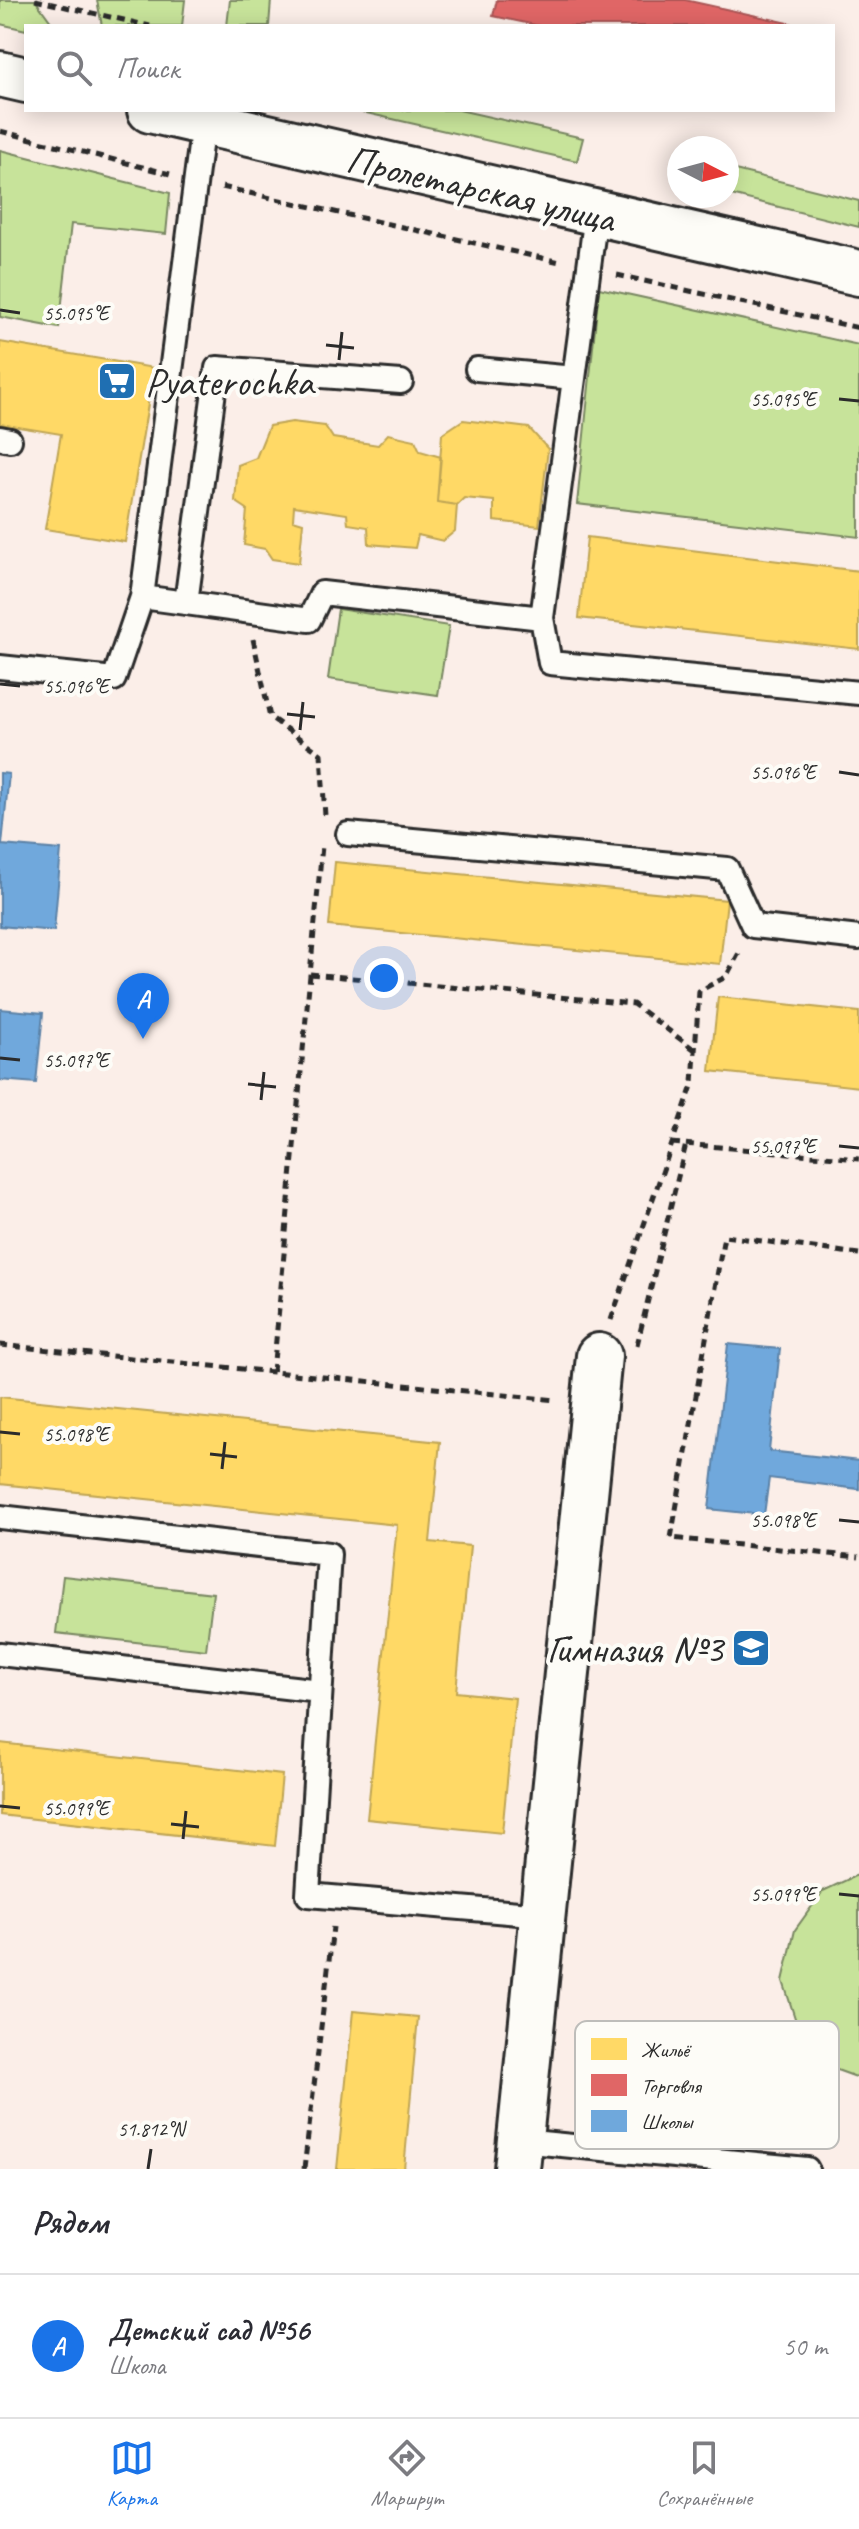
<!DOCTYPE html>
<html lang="ru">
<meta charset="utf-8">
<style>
body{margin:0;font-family:Caveat,sans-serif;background:#f7f7f7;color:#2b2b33}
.compass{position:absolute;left:667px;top:136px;width:72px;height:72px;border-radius:50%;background:#fff;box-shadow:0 4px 20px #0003;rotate:96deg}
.you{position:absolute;left:384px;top:978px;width:28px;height:28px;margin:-20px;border:6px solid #fff;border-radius:50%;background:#1a73e8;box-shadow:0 0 0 12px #1a73e833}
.badge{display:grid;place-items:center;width:52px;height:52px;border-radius:50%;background:#1a73e8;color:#fff;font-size:26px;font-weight:700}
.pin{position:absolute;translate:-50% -66px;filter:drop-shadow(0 2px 4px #0008)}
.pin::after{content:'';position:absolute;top:42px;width:28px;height:24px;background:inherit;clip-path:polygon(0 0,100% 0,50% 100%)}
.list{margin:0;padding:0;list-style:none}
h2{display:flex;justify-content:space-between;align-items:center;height:104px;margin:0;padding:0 32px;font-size:34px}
h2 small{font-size:26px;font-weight:400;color:#7c7c81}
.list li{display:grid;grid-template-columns:52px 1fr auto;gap:24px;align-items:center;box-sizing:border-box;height:144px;padding:0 32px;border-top:2px solid #e1e1e2}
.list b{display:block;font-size:30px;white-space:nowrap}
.list p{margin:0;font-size:26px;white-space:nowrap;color:#7c7c81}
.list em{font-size:26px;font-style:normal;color:#7c7c81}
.icon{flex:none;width:44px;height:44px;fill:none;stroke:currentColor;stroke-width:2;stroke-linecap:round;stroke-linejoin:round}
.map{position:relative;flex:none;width:859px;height:2169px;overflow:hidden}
.search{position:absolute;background:#fff;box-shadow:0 4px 20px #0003;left:24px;right:24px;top:24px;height:88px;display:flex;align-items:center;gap:20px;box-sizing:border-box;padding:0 28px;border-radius:0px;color:#7c7c81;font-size:30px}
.sheet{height:248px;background:#fff}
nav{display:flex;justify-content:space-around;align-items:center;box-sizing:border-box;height:112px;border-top:2px solid #e1e1e2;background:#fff;font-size:22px;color:#7c7c81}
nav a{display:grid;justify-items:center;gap:4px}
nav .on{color:#1a73e8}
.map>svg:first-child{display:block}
.green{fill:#c7e39a;stroke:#798762;stroke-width:2}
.homes{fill:#ffd966;stroke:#bfa554;stroke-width:2}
.shops{fill:#e06666;stroke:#aa5454;stroke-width:2}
.schools{fill:#6fa8dc;stroke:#5b82a7;stroke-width:2}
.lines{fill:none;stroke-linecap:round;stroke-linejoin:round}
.lane-casing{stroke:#2b2b2b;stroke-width:28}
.street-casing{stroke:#2b2b2b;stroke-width:50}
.secondary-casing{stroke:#2b2b2b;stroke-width:50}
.path{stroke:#2b2b2b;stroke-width:5;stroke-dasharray:8 6;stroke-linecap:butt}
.lane{stroke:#fdfcf7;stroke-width:22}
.street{stroke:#fdfcf7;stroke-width:44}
.secondary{stroke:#fdfcf7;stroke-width:44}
.ticks{fill:none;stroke:#2b2b2b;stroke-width:3}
.labels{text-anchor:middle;stroke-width:8;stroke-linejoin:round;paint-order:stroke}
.street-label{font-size:40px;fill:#2b2b2b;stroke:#fdfcf7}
.poi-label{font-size:40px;fill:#2b2b2b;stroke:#fdfcf7;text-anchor:start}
.key{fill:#fdfcf7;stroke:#bebdba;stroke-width:2}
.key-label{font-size:22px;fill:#2b2b2b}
.ticks-label{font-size:20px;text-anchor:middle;fill:#2b2b2b;stroke:#fdfcf7;stroke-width:8;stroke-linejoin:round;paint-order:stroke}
</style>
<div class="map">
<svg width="859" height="2169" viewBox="0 0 859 2169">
<rect width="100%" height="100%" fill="#fbeee8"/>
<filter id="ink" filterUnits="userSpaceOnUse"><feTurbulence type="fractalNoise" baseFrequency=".0125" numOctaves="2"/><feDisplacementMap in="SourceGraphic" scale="16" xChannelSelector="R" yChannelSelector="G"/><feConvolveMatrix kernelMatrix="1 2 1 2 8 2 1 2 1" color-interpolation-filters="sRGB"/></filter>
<g filter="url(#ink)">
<path class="green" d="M0,0H35L54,26H26V30L0,24Z
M97,0H185L182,26H102Z
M230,0H271L269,26H227Z
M353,110H459L583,138L577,161Z
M0,150L170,193L166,234L71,224L59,328L0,317Z
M727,168L859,201V227L727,194Z
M599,288L859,345V537L577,504Z
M338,609L449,626L438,695L328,679Z
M63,1576L213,1593L206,1650L56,1633Z
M859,1874V2078L837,2070L802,2040L783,1981L795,1930L823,1891Z"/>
<path class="homes" d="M0,342L154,368L125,542L45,529L61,434L0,424Z
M463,420L529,428L548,449L539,526L494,521V501L464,498L457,505L437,502L442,434Z
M292,422L325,426L333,438L378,445L388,434L415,440L420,451L441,457L437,502L457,505L455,531L443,541L418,535L415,548L369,544L368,527L348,524L347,514L294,506L293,520L303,523L299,563L272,559L265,549L244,545L247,509L235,501L238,465L256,458L269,426Z
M587,537L859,571V649L579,618Z
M335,862L727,900L720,964L329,926Z
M718,997L859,1012V1087L710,1071Z
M0,1397L440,1442L430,1542L470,1546L456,1692L515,1698L502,1833L367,1819L397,1525L0,1484Z
M0,1743L282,1775L275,1846L0,1815Z
M353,2011L418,2017L404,2169H337Z"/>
<path class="shops" d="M497,0H685L802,26H540L493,16Z"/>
<path class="schools" d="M0,773L9,774L2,845L61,850L54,931L0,926Z
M0,1009L43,1013L36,1083L0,1080Z
M728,1344L780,1349L769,1451L859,1461V1489L769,1478L764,1515L709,1509Z"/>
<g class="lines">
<defs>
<path id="lane" d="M477,369L574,378
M0,438L10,440
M142,597L309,620L322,593L542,618L596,214
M186,603L217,368L401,382
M542,618L550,663L859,693
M0,667L114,679L142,597L203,123
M348,834L727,869L753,926L859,938
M0,1517L329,1554L308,1895L542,1915
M0,1654L320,1691
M521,2141L807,2169"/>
<path id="street" d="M517,2169L599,1356"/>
<path id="secondary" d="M0,74L26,80
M150,110L859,273"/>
</defs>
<use href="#lane" class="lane-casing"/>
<use href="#street" class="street-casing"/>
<use href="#secondary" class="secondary-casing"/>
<path class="path" d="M35,0L150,26
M0,131L170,174
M222,187L560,262
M617,275L859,328
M253,639L270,717L321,754L325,816
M310,974L633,1004L695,1050
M672,1143L859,1159
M859,1254L724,1236L671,1538L859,1557
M611,1320L693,1083L699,991L726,977L740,951
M0,1345L556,1400
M637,1345L686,1144
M273,1372L322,846
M304,2169L333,1927"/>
<use href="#lane" class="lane"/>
<use href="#street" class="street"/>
<use href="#secondary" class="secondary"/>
</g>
</g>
<path class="ticks" d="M0,310L20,313M326,345L354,348M339,360L342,332M839,399L859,401M0,684L20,686M287,714L315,717M300,730L303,702M839,772L859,775M0,1058L20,1060M248,1084L276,1087M261,1100L264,1072M839,1146L859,1148M0,1432L20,1434M210,1454L237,1457M222,1469L225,1442M839,1520L859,1522M0,1806L20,1808M171,1824L199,1827M183,1839L186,1811M839,1894L859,1896M148,2169L151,2149"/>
<defs>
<symbol id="supermarket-square" viewBox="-11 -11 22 22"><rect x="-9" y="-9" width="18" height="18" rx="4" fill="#1f6fb2" stroke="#fdfcf7"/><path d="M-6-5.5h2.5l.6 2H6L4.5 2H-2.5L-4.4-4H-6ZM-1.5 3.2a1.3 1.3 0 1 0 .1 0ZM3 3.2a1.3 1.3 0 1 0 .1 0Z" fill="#fff"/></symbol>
<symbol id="school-square" viewBox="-11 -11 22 22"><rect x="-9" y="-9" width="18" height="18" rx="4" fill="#1f6fb2" stroke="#fdfcf7"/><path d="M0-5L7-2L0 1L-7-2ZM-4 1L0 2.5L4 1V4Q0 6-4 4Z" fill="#fff"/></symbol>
</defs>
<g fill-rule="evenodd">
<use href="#supermarket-square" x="95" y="359" width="44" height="44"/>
<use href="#school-square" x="729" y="1626" width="44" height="44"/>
</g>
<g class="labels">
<g class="street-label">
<text transform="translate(481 188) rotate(13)" y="14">Пролетарская улица</text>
</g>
<g class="poi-label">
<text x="145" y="395">Pyaterochka</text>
<text x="723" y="1662" text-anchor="end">Гимназия №3</text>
</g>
</g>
<rect x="575" y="2021" width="264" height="128" rx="12" class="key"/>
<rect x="591" y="2038" width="36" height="22" fill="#ffd966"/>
<rect x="591" y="2074" width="36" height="22" fill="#e06666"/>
<rect x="591" y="2110" width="36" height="22" fill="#6fa8dc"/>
<g class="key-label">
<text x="641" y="2057">Жильё</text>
<text x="641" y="2093">Торговля</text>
<text x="641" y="2129">Школы</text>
</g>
<g class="ticks-label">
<text x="76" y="320">55.095°E</text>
<text x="783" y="406">55.095°E</text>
<text x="76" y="693">55.096°E</text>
<text x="783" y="779">55.096°E</text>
<text x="76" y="1067">55.097°E</text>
<text x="783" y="1153">55.097°E</text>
<text x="76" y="1441">55.098°E</text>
<text x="783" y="1527">55.098°E</text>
<text x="76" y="1815">55.099°E</text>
<text x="783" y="1901">55.099°E</text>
<text x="151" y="2136">51.812°N</text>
</g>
</svg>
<svg class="compass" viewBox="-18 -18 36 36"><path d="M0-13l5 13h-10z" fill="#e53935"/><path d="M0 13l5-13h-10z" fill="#7c7c81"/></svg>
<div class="you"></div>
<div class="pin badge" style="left:143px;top:1039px">A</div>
<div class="search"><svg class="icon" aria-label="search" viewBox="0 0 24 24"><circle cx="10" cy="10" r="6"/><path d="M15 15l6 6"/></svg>Поиск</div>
</div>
<section class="sheet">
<h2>Рядом<small></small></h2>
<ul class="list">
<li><span class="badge">A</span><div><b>Детский сад №56</b><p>Школа</p></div><em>50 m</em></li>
</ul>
</section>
<nav>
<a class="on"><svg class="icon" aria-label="map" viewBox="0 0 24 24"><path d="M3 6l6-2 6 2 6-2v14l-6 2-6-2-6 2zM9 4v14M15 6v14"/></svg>Карта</a>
<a><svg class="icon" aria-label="directions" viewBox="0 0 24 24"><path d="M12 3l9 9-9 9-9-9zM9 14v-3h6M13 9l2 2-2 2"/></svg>Маршрут</a>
<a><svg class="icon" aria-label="saved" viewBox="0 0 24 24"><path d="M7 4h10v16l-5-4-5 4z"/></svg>Сохранённые</a>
</nav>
